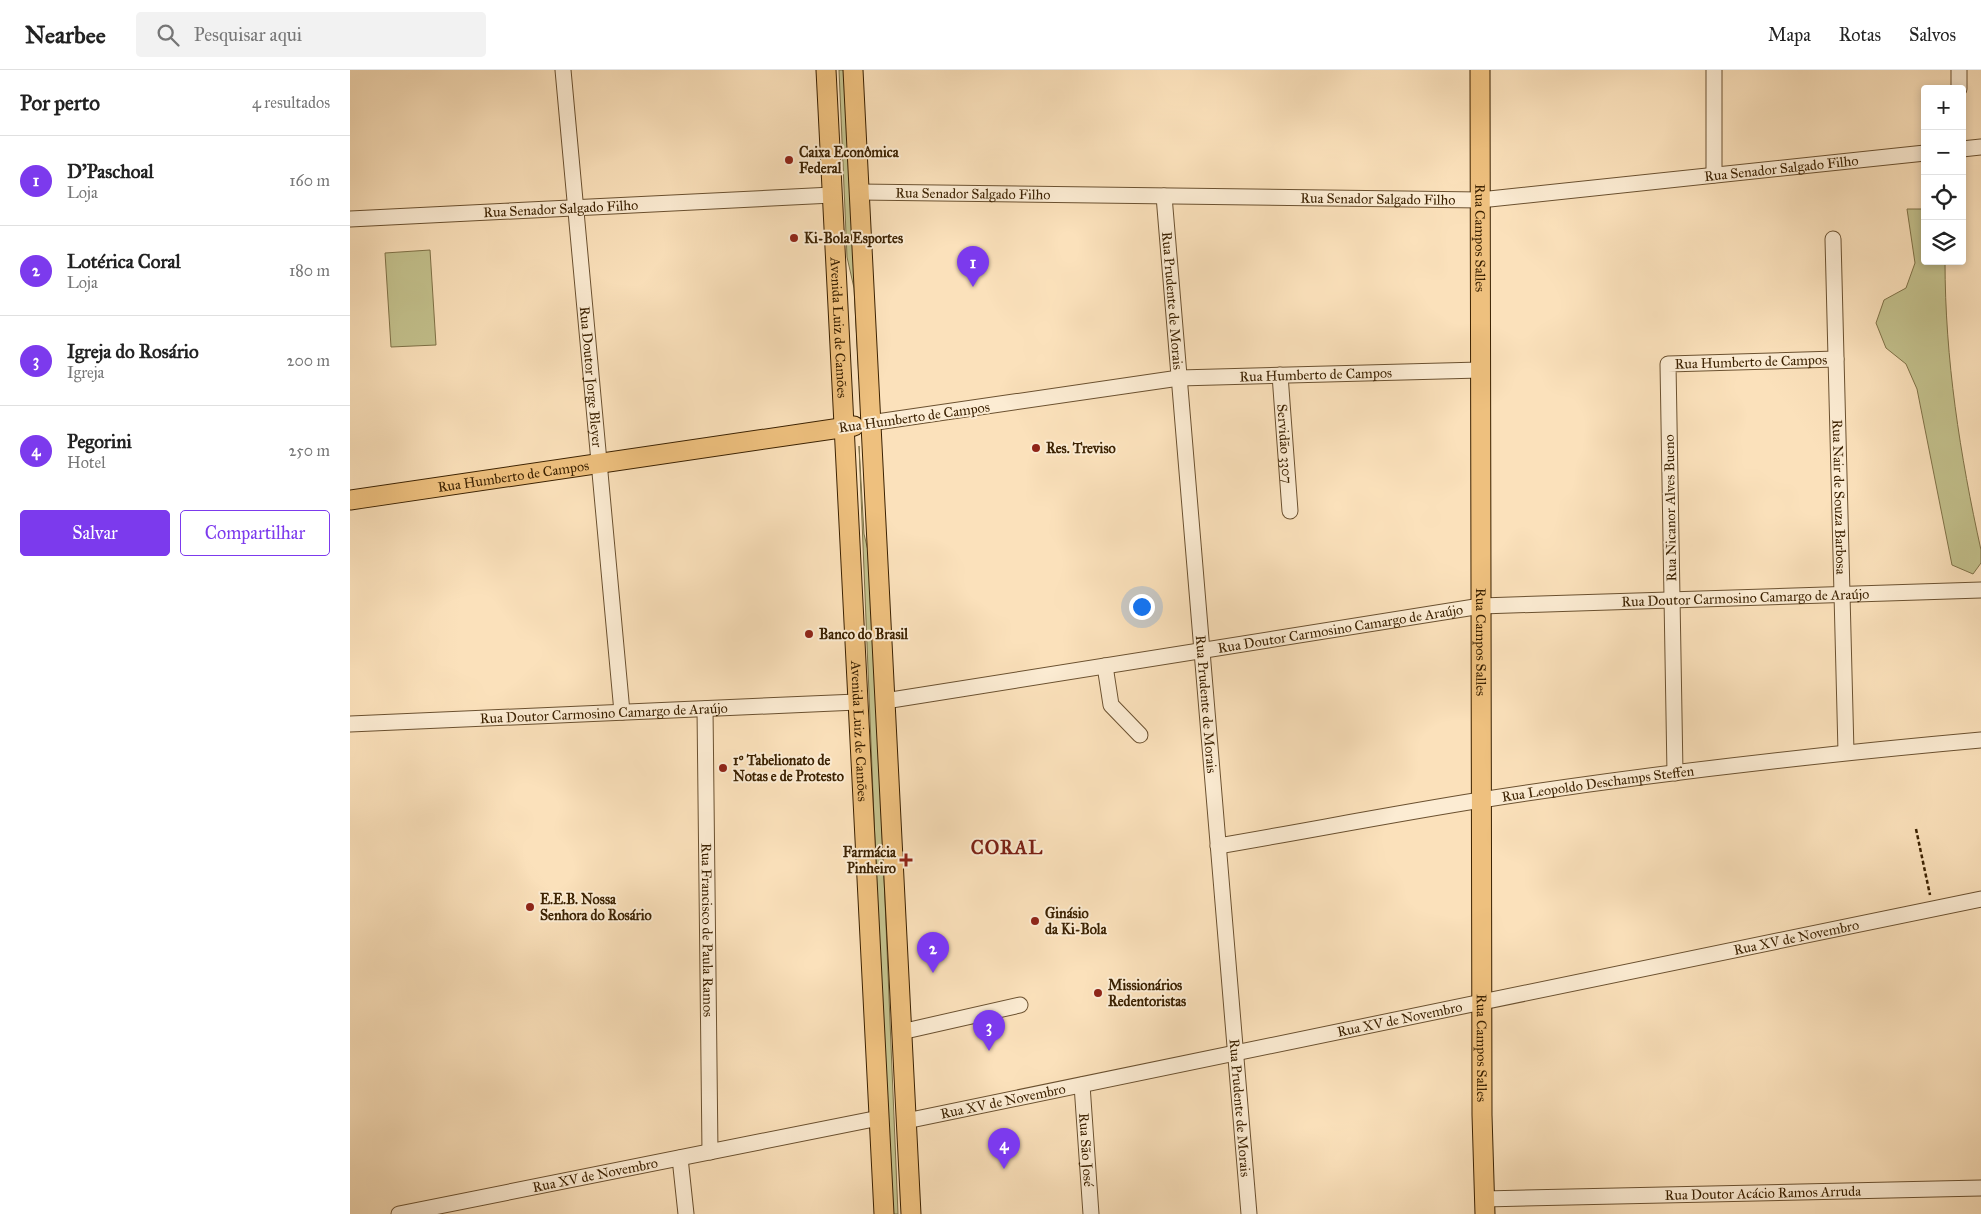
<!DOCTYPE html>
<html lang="pt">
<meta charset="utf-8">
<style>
body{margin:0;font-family:"IM FELL Great Primer",serif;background:#f2f2f2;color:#222}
.controls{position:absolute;right:15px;top:15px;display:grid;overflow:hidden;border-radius:5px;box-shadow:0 2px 8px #0003}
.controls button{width:45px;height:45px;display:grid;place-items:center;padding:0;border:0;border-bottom:1px solid #e0e0e0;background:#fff;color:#222;font:25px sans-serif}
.you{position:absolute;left:791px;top:536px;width:18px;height:18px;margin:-12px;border:4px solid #fff;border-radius:50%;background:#1a73e8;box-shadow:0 0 0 8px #1a73e833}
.badge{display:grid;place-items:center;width:32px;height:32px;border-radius:50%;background:#7c3aed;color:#fff;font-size:16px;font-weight:700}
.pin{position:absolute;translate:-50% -41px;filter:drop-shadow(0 1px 2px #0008)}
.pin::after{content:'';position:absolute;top:26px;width:18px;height:15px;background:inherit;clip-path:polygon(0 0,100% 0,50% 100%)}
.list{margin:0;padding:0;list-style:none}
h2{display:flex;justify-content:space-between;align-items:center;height:65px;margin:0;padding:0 20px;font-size:21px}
h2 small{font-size:16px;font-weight:400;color:#767676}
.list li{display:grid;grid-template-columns:32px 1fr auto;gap:15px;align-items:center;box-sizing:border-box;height:90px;padding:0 20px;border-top:1px solid #e0e0e0}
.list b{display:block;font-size:19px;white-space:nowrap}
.list p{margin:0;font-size:16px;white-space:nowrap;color:#767676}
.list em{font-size:16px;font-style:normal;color:#767676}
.actions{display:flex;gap:10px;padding:15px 20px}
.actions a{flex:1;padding:11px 0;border:1px solid #7c3aed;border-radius:5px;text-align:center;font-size:18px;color:#7c3aed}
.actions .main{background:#7c3aed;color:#fff}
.icon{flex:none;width:28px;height:28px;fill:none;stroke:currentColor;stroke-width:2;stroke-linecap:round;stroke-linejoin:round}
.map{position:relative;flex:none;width:1631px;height:1144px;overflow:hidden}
header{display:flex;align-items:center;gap:30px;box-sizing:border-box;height:70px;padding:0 25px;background:#fff;border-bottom:1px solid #e0e0e0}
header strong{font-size:24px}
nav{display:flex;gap:28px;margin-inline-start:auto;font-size:18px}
.search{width:350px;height:45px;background:#f2f2f2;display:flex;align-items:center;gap:12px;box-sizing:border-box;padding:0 18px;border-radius:5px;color:#767676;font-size:19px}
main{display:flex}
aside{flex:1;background:#fff}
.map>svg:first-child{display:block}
.green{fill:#c3c18d;stroke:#7f7147}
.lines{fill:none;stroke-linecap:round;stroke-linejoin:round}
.minor-casing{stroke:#6b5130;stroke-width:17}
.major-casing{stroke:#3b2101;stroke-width:21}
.path{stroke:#3b2101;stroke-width:2.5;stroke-dasharray:4 2.5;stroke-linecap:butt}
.minor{stroke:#fcecd3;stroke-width:15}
.major{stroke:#eec07e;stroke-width:19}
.poi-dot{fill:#8f2418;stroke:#fcecd3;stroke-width:2}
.labels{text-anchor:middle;stroke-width:4;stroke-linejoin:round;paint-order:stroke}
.poi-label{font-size:14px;font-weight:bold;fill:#3b2101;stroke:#fcecd3;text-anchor:start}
.street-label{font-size:14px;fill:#3b2101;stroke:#fcecd3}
.district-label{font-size:19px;font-weight:bold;letter-spacing:1px;fill:#7a1f14;stroke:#fcecd3}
</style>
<header>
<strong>Nearbee</strong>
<div class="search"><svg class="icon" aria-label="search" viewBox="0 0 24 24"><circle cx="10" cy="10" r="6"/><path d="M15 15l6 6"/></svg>Pesquisar aqui</div>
<nav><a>Mapa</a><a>Rotas</a><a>Salvos</a></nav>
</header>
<main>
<aside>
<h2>Por perto<small>4 resultados</small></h2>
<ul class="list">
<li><span class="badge">1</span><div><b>D'Paschoal</b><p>Loja</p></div><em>160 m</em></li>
<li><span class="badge">2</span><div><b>Lotérica Coral</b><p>Loja</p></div><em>180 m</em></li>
<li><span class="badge">3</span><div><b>Igreja do Rosário</b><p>Igreja</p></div><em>200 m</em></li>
<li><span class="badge">4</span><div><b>Pegorini</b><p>Hotel</p></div><em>250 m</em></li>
</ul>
<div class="actions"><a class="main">Salvar</a><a>Compartilhar</a></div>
</aside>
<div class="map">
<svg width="1631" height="1144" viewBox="0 0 1631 1144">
<rect width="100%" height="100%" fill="#fbe1bb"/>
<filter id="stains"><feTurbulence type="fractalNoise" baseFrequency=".004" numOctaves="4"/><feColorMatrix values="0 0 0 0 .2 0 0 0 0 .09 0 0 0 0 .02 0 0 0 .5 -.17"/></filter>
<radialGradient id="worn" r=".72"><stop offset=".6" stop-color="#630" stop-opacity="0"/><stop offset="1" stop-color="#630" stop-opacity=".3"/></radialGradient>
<path class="green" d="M489,0H495L510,310L509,309L504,218L497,187Z
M1557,139H1575V191H1595C1595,289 1610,385 1631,480V493L1623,504L1602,495L1567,319L1556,294L1536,278L1526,253L1534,230L1556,218L1565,193Z
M80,180L86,275L41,277L35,183Z
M509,376L514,464L521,493L548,1144H540Z"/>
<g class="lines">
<defs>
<g id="minor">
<path id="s1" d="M213,0L272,642"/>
<path d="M1364,0V105"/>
<path d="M1609,0V19"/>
<path d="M1612,79L1631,77"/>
<path id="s2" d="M509,122L1130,130L1575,83"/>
<path id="s3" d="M814,126L899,1144"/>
<path id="s4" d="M0,149L482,125"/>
<path id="s5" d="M1483,169L1496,682"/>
<path id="s6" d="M930,305L940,441"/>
<path id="s7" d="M520,353L829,308L1130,300"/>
<path d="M755,596L761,635L790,665"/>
<path id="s8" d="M535,631L1131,536L1631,520"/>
<path id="s9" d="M355,639L360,1082"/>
<path id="s10" d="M0,654L507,632"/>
<path id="s11" d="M1325,703L1318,294L1486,289"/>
<path id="s12" d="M868,776C956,761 1043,744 1131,730C1297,704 1464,685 1631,670"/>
<path d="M551,962L670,935"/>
<path id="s13" d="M732,1015L741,1144"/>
<path id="s14" d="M556,1051L1631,829"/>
<path d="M330,1088L336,1144"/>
<path id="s15" d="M1134,1129L1631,1118"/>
<path id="s16" d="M49,1144L529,1048"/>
</g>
<g id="major">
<path id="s17" d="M476,0L534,1144"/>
<path d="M503,0L561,1144"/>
<path id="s18" d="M1130,0L1132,1045L1135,1144"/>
<path id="s19" d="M0,430L504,356"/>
</g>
</defs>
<use href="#minor" class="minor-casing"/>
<use href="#major" class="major-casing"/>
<path class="path" d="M1566,759L1580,825"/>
<use href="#minor" class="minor"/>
<use href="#major" class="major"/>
</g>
<g class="poi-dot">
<circle cx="439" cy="90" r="5"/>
<circle cx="444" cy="168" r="5"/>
<circle cx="686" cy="378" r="5"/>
<circle cx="459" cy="564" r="5"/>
<circle cx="373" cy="698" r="5"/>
<path d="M553.5 782.5h5v5h5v5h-5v5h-5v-5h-5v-5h5z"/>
<circle cx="180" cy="837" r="5"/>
<circle cx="685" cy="851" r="5"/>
<circle cx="748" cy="923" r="5"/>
</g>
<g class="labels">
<g class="poi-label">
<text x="449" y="87">Caixa Econômica<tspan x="449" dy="16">Federal</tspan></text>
<text x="454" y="173">Ki-Bola Esportes</text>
<text x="696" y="383">Res. Treviso</text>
<text x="469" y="569">Banco do Brasil</text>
<text x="383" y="695">1º Tabelionato de<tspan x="383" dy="16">Notas e de Protesto</tspan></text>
<text x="546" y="787" text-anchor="end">Farmácia<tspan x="546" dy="16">Pinheiro</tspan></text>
<text x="190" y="834">E.E.B. Nossa<tspan x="190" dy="16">Senhora do Rosário</tspan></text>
<text x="695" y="848">Ginásio<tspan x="695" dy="16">da Ki-Bola</tspan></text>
<text x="758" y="920">Missionários<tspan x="758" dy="16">Redentoristas</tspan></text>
</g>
<g class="street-label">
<text dy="5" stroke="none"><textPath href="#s2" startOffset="924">Rua Senador Salgado Filho</textPath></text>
<text dy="5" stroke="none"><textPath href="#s2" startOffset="114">Rua Senador Salgado Filho</textPath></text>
<text dy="5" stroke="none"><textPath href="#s2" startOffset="519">Rua Senador Salgado Filho</textPath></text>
<text dy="5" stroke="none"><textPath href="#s4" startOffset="211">Rua Senador Salgado Filho</textPath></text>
<text dy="5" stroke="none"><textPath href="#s18" startOffset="168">Rua Campos Salles</textPath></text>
<text dy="5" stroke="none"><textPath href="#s3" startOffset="105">Rua Prudente de Morais</textPath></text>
<text dy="5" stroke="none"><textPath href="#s17" startOffset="258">Avenida Luiz de Camões</textPath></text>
<text dy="5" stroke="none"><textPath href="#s11" startOffset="492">Rua Humberto de Campos</textPath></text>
<text dy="5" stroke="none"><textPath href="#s7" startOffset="449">Rua Humberto de Campos</textPath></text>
<text dy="5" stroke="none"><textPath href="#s1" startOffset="308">Rua Doutor Jorge Bleyer</textPath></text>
<text transform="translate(564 347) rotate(-8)" y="5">Rua Humberto de Campos</text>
<text dy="5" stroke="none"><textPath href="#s6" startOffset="69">Servidão 3307</textPath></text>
<text dy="5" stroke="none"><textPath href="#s19" startOffset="165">Rua Humberto de Campos</textPath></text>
<text dy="5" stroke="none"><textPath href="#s5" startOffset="258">Rua Nair de Souza Barbosa</textPath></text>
<text transform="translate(1320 438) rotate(-91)" y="5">Rua Nicanor Alves Bueno</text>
<text dy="5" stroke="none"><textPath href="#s8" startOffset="868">Rua Doutor Carmosino Camargo de Araújo</textPath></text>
<text dy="5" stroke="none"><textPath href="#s8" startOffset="461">Rua Doutor Carmosino Camargo de Araújo</textPath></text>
<text dy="5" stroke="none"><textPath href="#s18" startOffset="572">Rua Campos Salles</textPath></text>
<text dy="5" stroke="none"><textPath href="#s3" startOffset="510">Rua Prudente de Morais</textPath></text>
<text dy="5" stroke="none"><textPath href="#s10" startOffset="254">Rua Doutor Carmosino Camargo de Araújo</textPath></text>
<text dy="5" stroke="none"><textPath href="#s17" startOffset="662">Avenida Luiz de Camões</textPath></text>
<text dy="5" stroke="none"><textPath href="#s12" startOffset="385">Rua Leopoldo Deschamps Steffen</textPath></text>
<text dy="5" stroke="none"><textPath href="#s9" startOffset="221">Rua Francisco de Paula Ramos</textPath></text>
<text dy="5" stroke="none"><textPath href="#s14" startOffset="909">Rua XV de Novembro</textPath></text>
<text dy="5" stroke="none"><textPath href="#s14" startOffset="504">Rua XV de Novembro</textPath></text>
<text dy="5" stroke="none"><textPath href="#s18" startOffset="978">Rua Campos Salles</textPath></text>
<text dy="5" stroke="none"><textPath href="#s14" startOffset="99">Rua XV de Novembro</textPath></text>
<text dy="5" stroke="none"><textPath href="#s3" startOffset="915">Rua Prudente de Morais</textPath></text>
<text dy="5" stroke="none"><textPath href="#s13" startOffset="65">Rua São José</textPath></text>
<text dy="5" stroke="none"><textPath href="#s16" startOffset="200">Rua XV de Novembro</textPath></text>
<text dy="5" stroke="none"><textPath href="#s15" startOffset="279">Rua Doutor Acácio Ramos Arruda</textPath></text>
</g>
<g class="district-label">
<text x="657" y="784">CORAL</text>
</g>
</g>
<rect width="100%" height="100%" filter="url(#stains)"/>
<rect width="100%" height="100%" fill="url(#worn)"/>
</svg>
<div class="controls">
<button>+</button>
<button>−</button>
<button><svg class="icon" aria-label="locate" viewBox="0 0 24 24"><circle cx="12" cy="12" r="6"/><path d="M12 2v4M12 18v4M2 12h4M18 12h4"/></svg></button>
<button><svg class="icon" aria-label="layers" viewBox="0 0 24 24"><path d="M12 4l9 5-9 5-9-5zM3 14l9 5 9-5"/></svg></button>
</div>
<div class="you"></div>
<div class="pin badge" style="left:623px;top:217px">1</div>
<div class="pin badge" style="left:583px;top:903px">2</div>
<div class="pin badge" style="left:639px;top:981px">3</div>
<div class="pin badge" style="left:654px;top:1099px">4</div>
</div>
</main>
